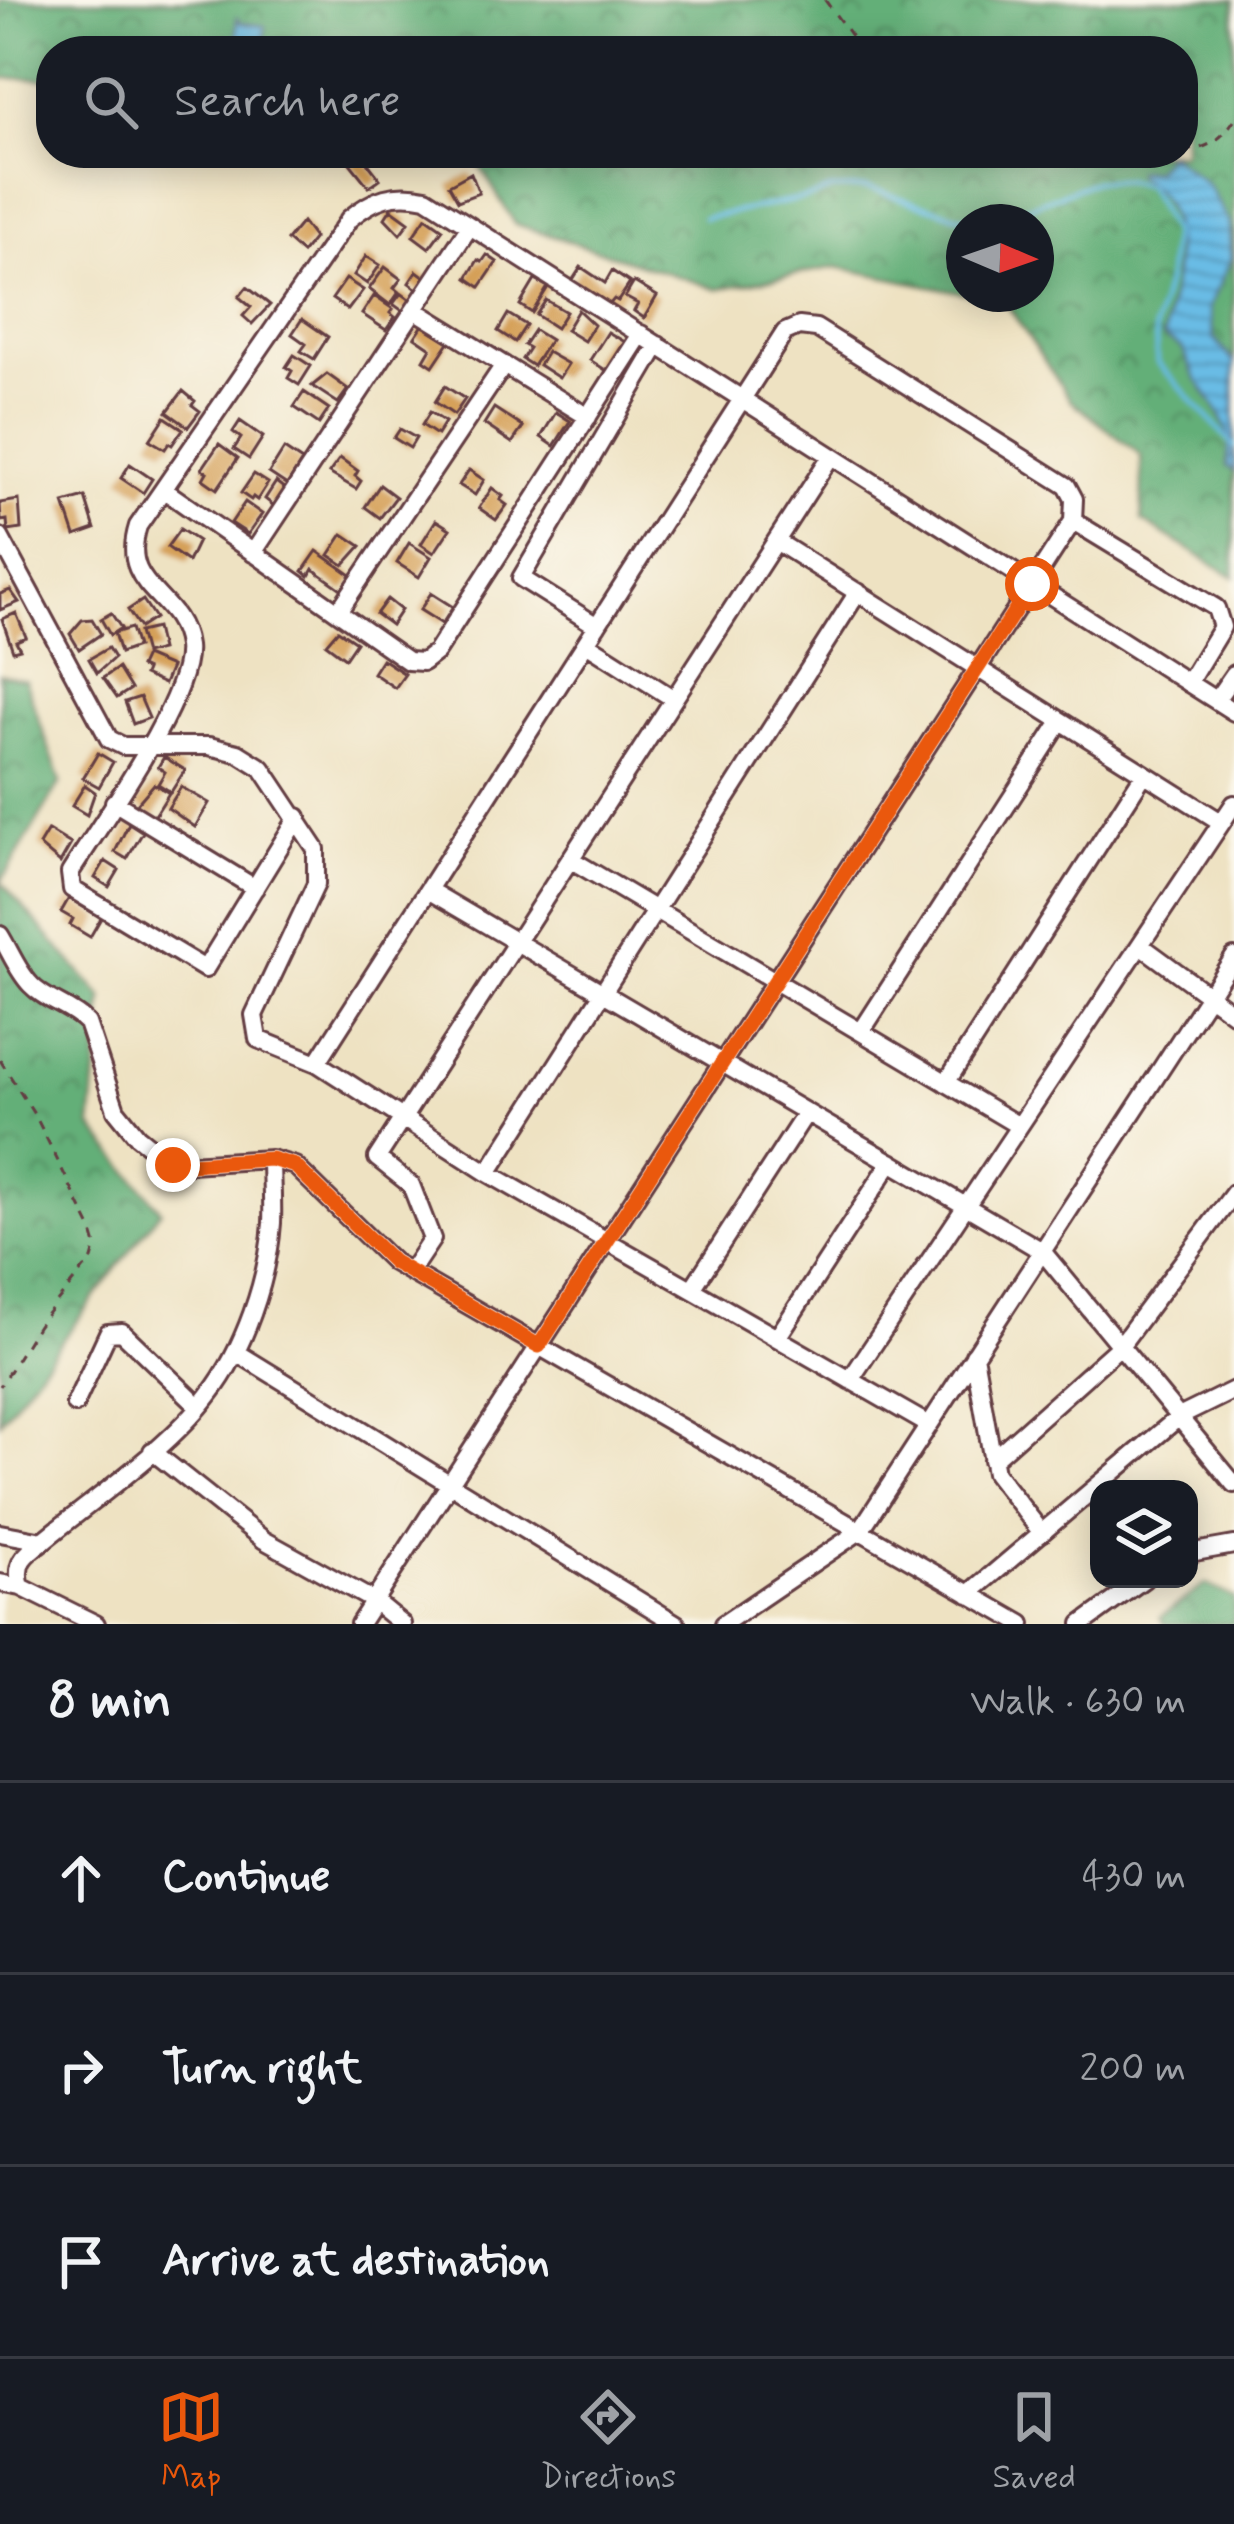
<!DOCTYPE html>
<meta charset="utf-8">
<style>
body{margin:0;font-family:Mynerve,sans-serif;background:#242831;color:#f1f3f6}
.controls{position:absolute;right:36px;bottom:36px;display:grid;overflow:hidden;border-radius:24px;box-shadow:0 6px 30px #0003}
.controls button{width:108px;height:108px;display:grid;place-items:center;padding:0;border:0;border-bottom:3px solid #363941;background:#171b24;color:#f1f3f6;font:60px sans-serif}
.compass{position:absolute;left:946px;top:204px;width:108px;height:108px;border-radius:50%;background:#171b24;box-shadow:0 6px 30px #0003;rotate:92deg}
.stop{position:absolute;width:36px;height:36px;margin:-27px;border:9px solid #ea580c;border-radius:50%;background:#fff}
.stop.end{background:#ea580c;border-color:#fff;box-shadow:0 3px 12px #0008}
.list{margin:0;padding:0;list-style:none}
h2{display:flex;justify-content:space-between;align-items:center;height:156px;margin:0;padding:0 48px;font-size:51px}
h2 small{font-size:39px;font-weight:400;color:#9ea1a6}
.list li{display:grid;grid-template-columns:78px 1fr auto;gap:36px;align-items:center;box-sizing:border-box;height:192px;padding:0 48px;border-top:3px solid #363941}
.list b{display:block;font-size:45px;white-space:nowrap}
.list em{font-size:39px;font-style:normal;color:#9ea1a6}
.icon{flex:none;width:66px;height:66px;fill:none;stroke:currentColor;stroke-width:2;stroke-linecap:round;stroke-linejoin:round}
.map{position:relative;flex:none;width:1234px;height:1624px;overflow:hidden}
.search{position:absolute;background:#171b24;box-shadow:0 6px 30px #0003;left:36px;right:36px;top:36px;height:132px;display:flex;align-items:center;gap:30px;box-sizing:border-box;padding:0 42px;border-radius:48px;color:#9ea1a6;font-size:45px}
.sheet{height:732px;background:#171b24}
nav{display:flex;justify-content:space-around;align-items:center;box-sizing:border-box;height:168px;border-top:3px solid #363941;background:#171b24;font-size:33px;color:#9ea1a6}
nav a{display:grid;justify-items:center;gap:6px}
nav .on{color:#ea580c}
.map>svg:first-child{display:block}
.forest{fill:url(#forest-crowns);stroke:#566752;stroke-width:3}
.water{fill:url(#water-rules);stroke:#5a6e88;stroke-width:3}
.lines{fill:none;stroke-linecap:round;stroke-linejoin:round}
.stream{stroke:#69bce5;stroke-width:4.5}
.building{fill:#d5a059}
.street-casing{stroke:#633c42;stroke-width:22}
.path{stroke:#633c42;stroke-width:3;stroke-dasharray:9 9;stroke-linecap:butt}
.street{stroke:#fff;stroke-width:16}
.route{stroke:#ea580c;stroke-width:15}
</style>
<div class="map">
<svg width="1234" height="1624" viewBox="0 0 1234 1624">
<defs>
<pattern id="forest-crowns" width="20" height="18" patternUnits="userSpaceOnUse" patternTransform="scale(3)"><rect width="20" height="18" fill="#63af78"/><path d="M2 6a3 3 0 1 1 6 0M12 15a3 3 0 1 1 6 0" fill="none" stroke="#548e63"/></pattern>
<pattern id="water-rules" width="6" height="5" patternUnits="userSpaceOnUse" patternTransform="scale(3)"><rect width="6" height="5" fill="#69bce5"/><path d="M0 2.5h6" fill="none" stroke="#5898ba"/></pattern>
</defs>
<rect width="100%" height="100%" fill="#fbf7ec"/>
<filter id="ink" filterUnits="userSpaceOnUse"><feTurbulence type="fractalNoise" baseFrequency=".00833" numOctaves="2"/><feDisplacementMap in="SourceGraphic" scale="24" xChannelSelector="R" yChannelSelector="G"/><feConvolveMatrix kernelMatrix="1 2 1 2 8 2 1 2 1" color-interpolation-filters="sRGB"/></filter>
<filter id="wash" filterUnits="userSpaceOnUse"><feTurbulence type="fractalNoise" baseFrequency=".004" numOctaves="4" result="noise"/><feDisplacementMap in="SourceGraphic" scale="48" xChannelSelector="R" yChannelSelector="G"/><feGaussianBlur stdDeviation="2.7" result="paint"/><feColorMatrix in="noise" values="0 0 0 0 0 0 0 0 0 0 0 0 0 0 0 0 0 1.4 0 .05"/><feComposite in="paint" operator="in"/></filter>
<g filter="url(#wash)">
<rect width="100%" height="100%" fill="#eee2c2"/>
<path class="forest" d="M0,0H1234V577L1142,521L1141,455L1071,401L1005,302L967,294H1036V222H964V293L836,267L717,289L515,224L472,153H1183V51H51V79L0,78Z
M0,674L25,680L61,782L1,882L103,998L91,1126L161,1210L0,1422Z
M1206,1584L1234,1598V1624H1164L1160,1617Z"/>
<path class="water" d="M237,18L242,23L265,26L264,44H236Z
M1168,153L1208,185L1229,223L1231,259L1209,307L1214,338L1234,362V471L1227,466L1230,440L1220,414L1195,376L1182,348L1164,337C1172,283 1195,206 1136,176V171L1154,170Z"/>
<g class="lines">
<path class="stream" d="M704,218L812,197L832,189L868,188L971,220L997,219L1095,181L1125,180L1147,185L1172,233L1167,279L1155,328L1157,362L1234,446"/>
</g>
<g id="blocks">
<path class="building" d="M360,153L380,179L369,187L349,162Z
M471,173L479,193L458,201L449,185Z
M391,209L409,222L400,234L385,218Z
M426,217L443,229L429,248L413,236Z
M302,222L314,238L302,253L287,240Z
M487,255L497,262L480,287L467,278L478,260L482,262Z
M366,256L380,265L367,284L354,275Z
M385,267L401,279L394,288L399,292L390,305L369,289Z
M581,267L605,283L612,271L630,283L618,301L614,299L609,305L572,281Z
M417,271L428,279L420,291L409,283Z
M346,279L363,290L348,310L332,299Z
M535,280L548,287L532,313L520,305Z
M634,282L657,296L644,318L634,311L638,304L625,297Z
M247,287L270,305L252,324L243,316L251,307L239,297Z
M401,293L412,301L404,312L393,304Z
M374,296L393,309L390,313L395,317L386,330L362,314Z
M546,300L566,312L556,328L536,315Z
M578,310L594,325L584,341L566,330Z
M508,314L526,325L515,342L498,331Z
M302,319L328,337L314,359L301,351L306,344L292,334Z
M423,325L449,342L433,366L424,360L431,348L415,337Z
M534,330L550,340L533,366L522,359L529,348L524,345Z
M608,332L625,342L607,371L590,360Z
M547,352L568,364L559,378L539,365Z
M294,355L311,366L299,385L288,378L292,371L286,367Z
M327,374L348,389L338,403L312,386Z
M445,386L465,399L454,415L435,402Z
M183,391L195,401L192,405L200,411L188,427L167,412Z
M304,392L329,409L319,424L294,407Z
M494,408L523,427L512,443L484,424Z
M430,412L445,422L437,435L422,425Z
M556,412L570,421L554,446L541,437Z
M165,417L183,429L172,445L169,443L165,449L150,440Z
M240,421L263,437L249,459L234,449L241,438L233,432Z
M400,429L416,438L410,448L394,438Z
M219,444L238,458L217,489L203,479L207,472L202,469Z
M284,449L302,461L287,485L269,473Z
M340,458L358,471L355,476L361,481L356,489L329,473Z
M130,464L152,479L143,493L121,478Z
M469,470L484,480L475,495L459,485Z
M254,474L268,483L257,500L253,497L251,500L241,493Z
M276,482L285,489L274,506L265,499Z
M380,485L396,497L380,518L365,507Z
M492,488L503,496L500,500L507,505L496,520L479,508Z
M85,497L95,529L75,536L64,503Z
M19,500L21,529L8,531L7,520L1,521L0,503Z
M245,502L262,514L248,534L231,523Z
M436,520L450,529L434,553L421,544Z
M180,529L198,541L188,562L167,547Z
M343,534L361,546L344,565L329,555Z
M409,543L431,557L419,577L397,563Z
M317,551L354,577L344,591L313,569L309,576L303,571Z
M10,590L19,602L0,610V594Z
M431,593L453,607L442,624L420,610Z
M387,599L401,610L391,625L376,614Z
M143,600L155,618L140,628L128,610Z
M16,613L26,637L16,641L20,649L13,651L2,619Z
M111,613L121,628L110,635L101,619Z
M92,619L101,634L79,649L70,634L82,620Z
M131,628L137,647L120,653L114,633Z
M156,628L161,650L145,654L139,632Z
M338,630L356,642L345,658L326,644Z
M108,648L114,658L97,673L89,659Z
M145,656L171,667L164,684L144,675L146,670L140,667Z
M382,659L405,674L395,688L373,673Z
M118,668L131,689L117,698L103,678Z
M140,697L149,718L133,724L125,702Z
M98,753L113,762L99,787L83,778Z
M164,757L185,770L171,792L158,784L165,772L158,767Z
M154,784L169,793L154,817L136,805Z
M85,785L95,792L87,815L72,806Z
M181,787L209,803L195,827L168,808Z
M129,823L143,832L127,859L115,852Z
M48,830L71,844L60,863L39,845Z
M105,861L119,870L109,887L95,878Z
M69,898L101,918L90,937L70,925L73,919L61,912Z"/>
</g>
</g>
<g filter="url(#ink)">
<use href="#blocks" fill-opacity="0" stroke="#633c42" stroke-width="3"/>
<g class="lines">
<defs>
<path id="street" d="M415,310L588,417
M164,490L408,661L423,662L436,652L641,334
M1073,521L1216,608L1222,627L1188,683
M0,537L109,739L123,746H209L238,753L262,768L316,849V884L254,1015L258,1039L317,1063L488,1173L929,1425
M776,541L1221,822
M253,553L470,226
M338,612L504,365
M597,626L521,578L658,345
M586,643L674,699
M1216,700L1234,674
M114,802L255,888
M298,817L205,969L72,889L70,873C99,826 193,696 187,646C180,592 118,590 138,526L349,219C374,198 394,191 426,198L1234,712
M570,859L1019,1126
M428,890L1042,1251L1234,1484
M0,935C10,951 18,972 31,985C47,1002 71,1006 87,1023L116,1110L137,1136L173,1165L271,1159L295,1166L393,1262L1022,1624
M1140,945L1234,1014
M861,1032L1061,721
M317,1063L785,332L799,326L816,328L1067,486L1074,499L1073,521L359,1624
M946,1083L1144,774
M488,1173L858,592
M410,1272L432,1239L411,1185L377,1158L831,456
M692,1289L806,1113
M777,1338L891,1162
M236,1352L677,1624
M974,1355L995,1473L1042,1533
M850,1380L1234,804
M75,1404L108,1333L122,1332L199,1406
M152,1451L264,1540L374,1601L402,1624
M992,1460L1120,1346L1234,1193
M0,1533L43,1541C94,1499 170,1447 209,1395C244,1350 268,1280 272,1223C273,1202 271,1180 271,1159
M1189,1553L1234,1545
M0,1583L21,1587L96,1624
M21,1587C14,1563 24,1555 43,1541
M969,1594L1179,1417L1234,1390
M723,1624L860,1531L1234,957
M1082,1624L1144,1579"/>
</defs>
<use href="#street" class="street-casing"/>
<path class="path" d="M825,0L862,51
M1183,150C1207,150 1221,140 1234,120
M0,1060L37,1119L91,1228L96,1245L92,1259L38,1325L0,1386"/>
<use href="#street" class="street"/>
</g>
</g>
<g class="lines" filter="url(#ink)">
<path class="route" d="M173,1165L271,1159L295,1166L393,1262L539,1346L1032,584"/>
</g>
</svg>
<div class="controls">
<button><svg class="icon" aria-label="layers" viewBox="0 0 24 24"><path d="M12 4l9 5-9 5-9-5zM3 14l9 5 9-5"/></svg></button>
</div>
<svg class="compass" viewBox="-18 -18 36 36"><path d="M0-13l5 13h-10z" fill="#e53935"/><path d="M0 13l5-13h-10z" fill="#9ea1a6"/></svg>
<div class="stop" style="left:1032px;top:584px"></div>
<div class="stop end" style="left:173px;top:1165px"></div>
<div class="search"><svg class="icon" aria-label="search" viewBox="0 0 24 24"><circle cx="10" cy="10" r="6"/><path d="M15 15l6 6"/></svg>Search here</div>
</div>
<section class="sheet">
<h2>8 min<small>Walk · 630 m</small></h2>
<ul class="list">
<li><svg class="icon" aria-label="ahead" viewBox="0 0 24 24"><path d="M12 20V5M6 11l6-6 6 6"/></svg><div><b>Continue</b></div><em>430 m</em></li>
<li><svg class="icon" aria-label="right" viewBox="0 0 24 24"><path d="M7 20v-9h11M14 6l5 5-5 5"/></svg><div><b>Turn right</b></div><em>200 m</em></li>
<li><svg class="icon" aria-label="arrive" viewBox="0 0 24 24"><path d="M6 21V4h12l-3 4 3 4H6"/></svg><div><b>Arrive at destination</b></div></li>
</ul>
</section>
<nav>
<a class="on"><svg class="icon" aria-label="map" viewBox="0 0 24 24"><path d="M3 6l6-2 6 2 6-2v14l-6 2-6-2-6 2zM9 4v14M15 6v14"/></svg>Map</a>
<a><svg class="icon" aria-label="directions" viewBox="0 0 24 24"><path d="M12 3l9 9-9 9-9-9zM9 14v-3h6M13 9l2 2-2 2"/></svg>Directions</a>
<a><svg class="icon" aria-label="saved" viewBox="0 0 24 24"><path d="M7 4h10v16l-5-4-5 4z"/></svg>Saved</a>
</nav>
